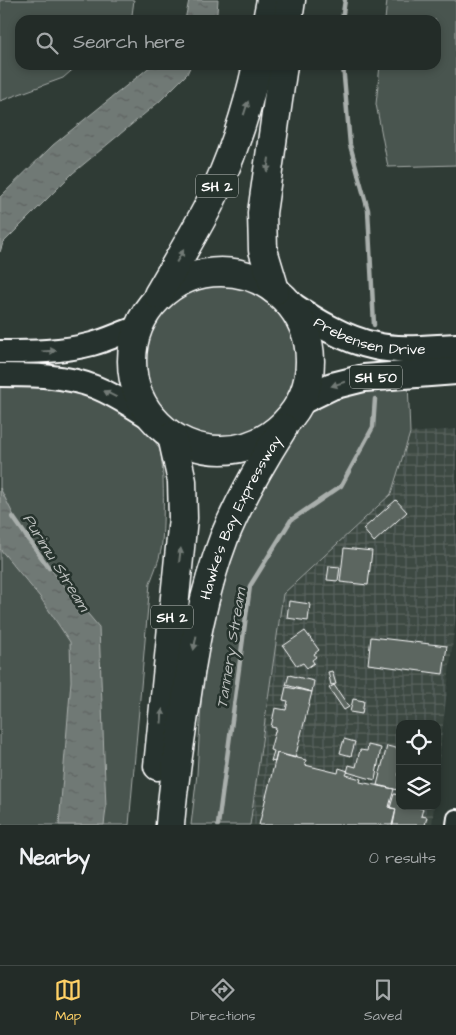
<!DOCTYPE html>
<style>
body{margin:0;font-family:"Architects Daughter",sans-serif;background:#2f3834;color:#f1f3f6}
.controls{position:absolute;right:15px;bottom:15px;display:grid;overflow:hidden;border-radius:10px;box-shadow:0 2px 8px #0003}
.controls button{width:45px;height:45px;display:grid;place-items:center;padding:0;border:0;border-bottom:1px solid #404845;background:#232c28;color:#f1f3f6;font:25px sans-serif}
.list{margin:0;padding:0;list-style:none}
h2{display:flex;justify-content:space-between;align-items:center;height:65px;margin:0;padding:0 20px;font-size:21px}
h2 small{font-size:16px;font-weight:400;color:#a3a7a8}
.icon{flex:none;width:28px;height:28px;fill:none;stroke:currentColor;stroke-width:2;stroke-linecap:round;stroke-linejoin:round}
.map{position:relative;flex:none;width:456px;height:825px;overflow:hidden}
.search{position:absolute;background:#232c28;box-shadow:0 2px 8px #0003;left:15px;right:15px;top:15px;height:55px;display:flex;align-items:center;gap:12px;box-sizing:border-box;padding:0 18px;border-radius:15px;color:#a3a7a8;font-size:19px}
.sheet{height:140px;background:#232c28}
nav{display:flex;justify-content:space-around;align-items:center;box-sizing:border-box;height:70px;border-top:1px solid #404845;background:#232c28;font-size:14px;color:#a3a7a8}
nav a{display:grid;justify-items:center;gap:2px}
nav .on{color:#ffd166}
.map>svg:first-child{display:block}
.industrial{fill:url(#industrial-grid)}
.green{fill:#4a544f;stroke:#a4aaa7}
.water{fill:url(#water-ripples);stroke:#a9afac}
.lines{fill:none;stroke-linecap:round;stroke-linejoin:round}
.stream{stroke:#a9afac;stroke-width:4.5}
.building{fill:#5b6661;stroke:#fff}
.minor-casing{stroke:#fff;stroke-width:20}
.secondary-casing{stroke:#fff;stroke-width:26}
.primary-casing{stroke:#fff;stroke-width:30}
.trunk-casing{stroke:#fff;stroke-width:31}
.minor{stroke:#26332d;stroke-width:16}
.secondary{stroke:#26332d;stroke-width:22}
.primary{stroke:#26332d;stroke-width:26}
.trunk{stroke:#26332d;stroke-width:28}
.oneway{fill:#727a76}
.labels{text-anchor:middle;stroke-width:5;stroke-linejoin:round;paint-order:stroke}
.shield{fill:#26332d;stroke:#bec2c0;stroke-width:1}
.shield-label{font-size:14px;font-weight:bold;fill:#fff}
.street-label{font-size:15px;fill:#fff;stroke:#26332d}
.water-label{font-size:16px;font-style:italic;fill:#b8bcba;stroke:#26332d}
</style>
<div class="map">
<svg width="456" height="825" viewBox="0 0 456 825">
<defs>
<pattern id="industrial-grid" width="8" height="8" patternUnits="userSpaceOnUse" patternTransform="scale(1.25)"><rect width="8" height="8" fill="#3c4842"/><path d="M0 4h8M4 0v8" fill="none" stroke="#59635e"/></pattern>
<pattern id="water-ripples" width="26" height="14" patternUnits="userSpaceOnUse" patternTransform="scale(1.25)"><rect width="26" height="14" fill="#707975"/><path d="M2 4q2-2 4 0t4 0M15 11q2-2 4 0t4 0" fill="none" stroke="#5e6260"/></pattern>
</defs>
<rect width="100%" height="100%" fill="#2f3b35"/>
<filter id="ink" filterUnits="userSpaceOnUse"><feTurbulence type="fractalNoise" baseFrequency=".02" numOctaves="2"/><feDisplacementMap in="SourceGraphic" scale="10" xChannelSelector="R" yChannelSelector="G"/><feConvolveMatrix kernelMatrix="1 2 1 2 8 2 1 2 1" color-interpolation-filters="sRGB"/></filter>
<g filter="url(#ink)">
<path class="industrial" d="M456,429V614L437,776V724H400V806H434L432,825H250L283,594L391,494L410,433Z"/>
<path class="green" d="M0,0H134L132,15L127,20H20V65H78L63,78L0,101Z
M387,0H456V165L388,167L376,104L380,65H436V20H385Z
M143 361a77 77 0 1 1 154 0a77 77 0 1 1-154 0Z
M408,381L410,433L391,494L283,594L250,825H191L197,774L205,636L223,571L248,509L298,426L311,412L326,400Z
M0,383C19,385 51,384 68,389C100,397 143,418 159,448C165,459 164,535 161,550C159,561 154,572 150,583L129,825H0Z"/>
<path class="water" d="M189,0H218L217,13L213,20H185Z
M152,65H191L187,74L160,101L73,173L3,243L0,252V197L53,145Z
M0,488L26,540L99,627L106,808L104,825H59L71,681L70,642L40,597L0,549Z"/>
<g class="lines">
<path class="stream" d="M342,20L345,0
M343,65L350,145L368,210L374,325
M13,517L49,568
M218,825L250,586L291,520L341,486L373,427L375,399"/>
</g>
<path class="building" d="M396,500L407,512L374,542L363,529Z
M344,548L372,551L368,585L340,582Z
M329,566L340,567L338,581L327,580Z
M289,601L310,604L308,621L287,618Z
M305,631L319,650L314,654L316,657L312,660L314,663L307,668L303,663L297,666L283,646Z
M371,637L447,646L443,674L368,664Z
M332,671L336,684L331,685L328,672Z
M289,675L314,681L312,692L286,685Z
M334,685L349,707L344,710L329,688Z
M286,687L312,692L295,758L277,753L275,762L271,761L274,751L270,750L276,728L271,727L275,708L286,710L288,701L283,700Z
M353,699L364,701L362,714L350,712Z
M344,739L355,742L351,756L340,753Z
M368,745L381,748L375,780L347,772L349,765L356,767L360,750L367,751Z
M387,746L400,749L398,790L377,785Z
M277,753L306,760L305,765L338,773L339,768L348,771L346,775L361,779L360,782L394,789L389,807L396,809L393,825H259Z
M394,794L400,795V806H413L423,809L421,816L427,817L425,825H392L396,809L390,808Z"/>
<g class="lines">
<defs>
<path id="minor" d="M455,825L456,818"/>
<path id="secondary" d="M0,352C31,352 62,352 92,344C108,340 123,332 139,327
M0,375C32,375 64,375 95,387C115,395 134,408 152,419"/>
<g id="primary">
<path id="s1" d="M289,304C316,322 343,339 375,346C401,352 430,348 456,347"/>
<path d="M301,401L332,386L364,378L456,371"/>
</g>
<g id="trunk">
<path d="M267,20L271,0"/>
<path d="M288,20L291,0"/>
<circle cx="221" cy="361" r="89"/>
<path d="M275,290L263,250L262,213L283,65"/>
<path d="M158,295C175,265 193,236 209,205C230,162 247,112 257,65"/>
<path d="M158,766L183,518L182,481L172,436"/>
<path id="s2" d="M170,825C173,786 179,747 185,708C193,650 203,593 224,538C240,499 261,463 283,428"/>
</g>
</defs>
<use href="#minor" class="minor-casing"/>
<use href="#secondary" class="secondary-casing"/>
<use href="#primary" class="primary-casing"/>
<use href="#trunk" class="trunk-casing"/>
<use href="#minor" class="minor"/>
<use href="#secondary" class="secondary"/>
<use href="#primary" class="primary"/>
<use href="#trunk" class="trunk"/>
</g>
<defs><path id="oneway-solid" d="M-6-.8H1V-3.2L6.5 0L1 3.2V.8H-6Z" transform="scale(1.25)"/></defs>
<g class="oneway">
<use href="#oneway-solid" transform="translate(246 108) rotate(-72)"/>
<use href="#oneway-solid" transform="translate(268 165) rotate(98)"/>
<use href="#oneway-solid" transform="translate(180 256) rotate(-60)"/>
<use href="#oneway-solid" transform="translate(49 351) rotate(-3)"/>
<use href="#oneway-solid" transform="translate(338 384) rotate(162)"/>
<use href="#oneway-solid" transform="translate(110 394) rotate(-153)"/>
<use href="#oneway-solid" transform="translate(180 555) rotate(-83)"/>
<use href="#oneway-solid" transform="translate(195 643) rotate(101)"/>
<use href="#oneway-solid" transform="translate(162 716) rotate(-86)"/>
</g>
</g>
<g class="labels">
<g class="shield">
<rect x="196" y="174.5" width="42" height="23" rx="4"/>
<rect x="350" y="365.5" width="52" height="23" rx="4"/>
<rect x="151" y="605.5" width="42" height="23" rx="4"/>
</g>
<g class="shield-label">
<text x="217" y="191">SH 2</text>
<text x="376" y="382">SH 50</text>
<text x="172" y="622">SH 2</text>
</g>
<g class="street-label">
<text dy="5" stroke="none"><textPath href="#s1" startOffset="89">Prebensen Drive</textPath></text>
<text dy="5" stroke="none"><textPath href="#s2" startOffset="318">Hawke's Bay Expressway</textPath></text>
</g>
<g class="water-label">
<text transform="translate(57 562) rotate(58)" y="6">Purimu Stream</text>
<text transform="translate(230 648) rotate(-81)" y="6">Tannery Stream</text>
</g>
</g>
</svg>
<div class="controls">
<button><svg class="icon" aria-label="locate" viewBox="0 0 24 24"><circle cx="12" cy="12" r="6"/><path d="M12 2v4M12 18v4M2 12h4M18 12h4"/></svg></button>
<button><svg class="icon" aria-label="layers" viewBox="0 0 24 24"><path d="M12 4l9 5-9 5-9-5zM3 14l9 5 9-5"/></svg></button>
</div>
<div class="search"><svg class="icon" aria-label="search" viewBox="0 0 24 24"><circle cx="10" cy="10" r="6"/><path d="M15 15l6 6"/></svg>Search here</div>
</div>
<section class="sheet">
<h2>Nearby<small>0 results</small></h2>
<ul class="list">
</ul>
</section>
<nav>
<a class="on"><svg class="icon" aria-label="map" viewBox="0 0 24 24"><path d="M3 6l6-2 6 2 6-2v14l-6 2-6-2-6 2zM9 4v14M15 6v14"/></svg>Map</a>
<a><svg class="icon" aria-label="directions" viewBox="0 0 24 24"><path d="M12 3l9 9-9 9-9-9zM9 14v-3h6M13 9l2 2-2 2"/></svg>Directions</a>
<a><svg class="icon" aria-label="saved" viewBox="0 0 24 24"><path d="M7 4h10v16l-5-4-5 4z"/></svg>Saved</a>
</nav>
